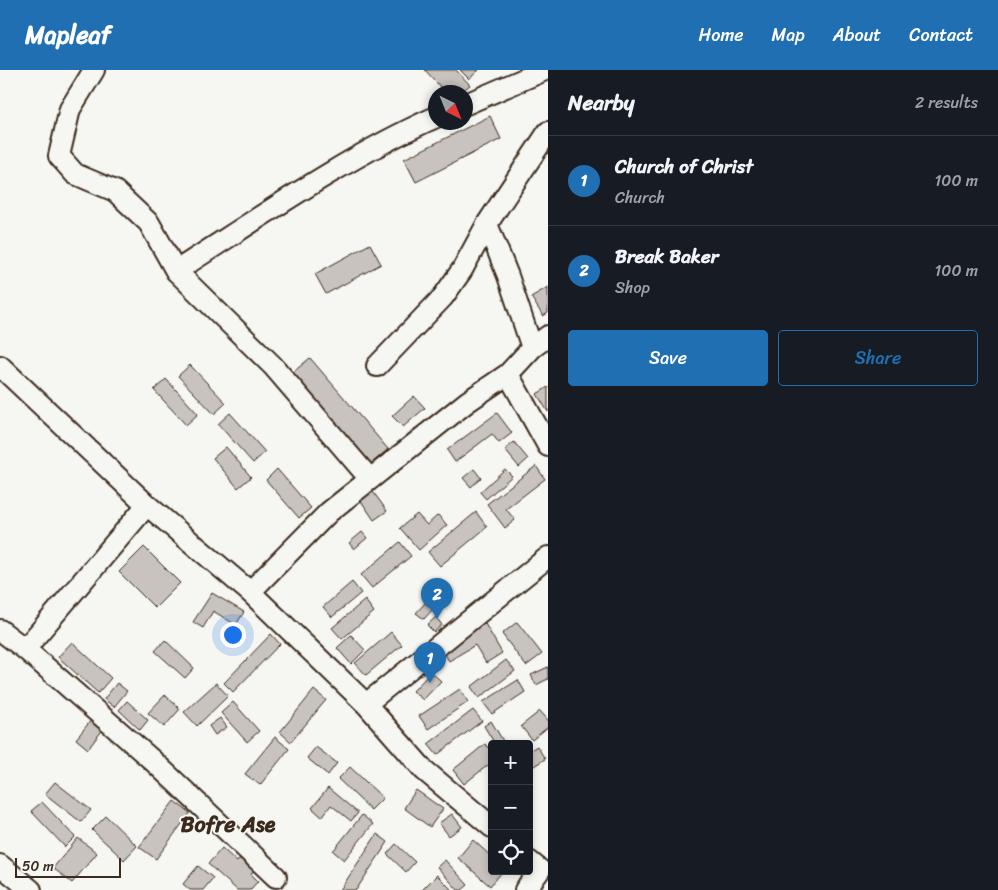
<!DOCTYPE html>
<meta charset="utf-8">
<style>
body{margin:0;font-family:Sriracha,sans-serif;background:#242831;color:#f1f3f6}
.controls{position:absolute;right:15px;bottom:15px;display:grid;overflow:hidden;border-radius:5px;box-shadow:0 2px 8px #0003}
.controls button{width:45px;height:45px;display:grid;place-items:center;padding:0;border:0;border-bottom:1px solid #363941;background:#171b24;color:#f1f3f6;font:25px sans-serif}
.compass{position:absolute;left:428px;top:15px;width:45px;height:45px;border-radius:50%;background:#171b24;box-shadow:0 2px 8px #0003;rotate:137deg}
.scale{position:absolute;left:15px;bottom:12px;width:106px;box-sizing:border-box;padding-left:5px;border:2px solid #3b2a1e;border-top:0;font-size:14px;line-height:18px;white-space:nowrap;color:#3b2a1e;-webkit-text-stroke:4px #f6f6f2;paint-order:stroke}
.you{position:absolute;left:232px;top:564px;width:18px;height:18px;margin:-12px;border:4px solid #fff;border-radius:50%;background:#1a73e8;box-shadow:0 0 0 8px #1a73e833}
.badge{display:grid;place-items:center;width:32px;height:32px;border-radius:50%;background:#1f6fb2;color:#fff;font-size:16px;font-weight:700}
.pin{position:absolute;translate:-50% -41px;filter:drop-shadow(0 1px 2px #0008)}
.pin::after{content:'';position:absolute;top:26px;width:18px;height:15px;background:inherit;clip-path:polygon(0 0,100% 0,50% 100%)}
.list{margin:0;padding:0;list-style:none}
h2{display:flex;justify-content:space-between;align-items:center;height:65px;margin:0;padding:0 20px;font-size:21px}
h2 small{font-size:16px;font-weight:400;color:#9ea1a6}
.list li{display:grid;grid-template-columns:32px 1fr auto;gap:15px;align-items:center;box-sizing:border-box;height:90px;padding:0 20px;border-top:1px solid #363941}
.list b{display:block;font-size:19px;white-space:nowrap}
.list p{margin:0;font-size:16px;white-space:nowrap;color:#9ea1a6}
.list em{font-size:16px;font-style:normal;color:#9ea1a6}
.actions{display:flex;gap:10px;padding:15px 20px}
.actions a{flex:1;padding:11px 0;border:1px solid #1f6fb2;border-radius:5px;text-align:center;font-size:18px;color:#1f6fb2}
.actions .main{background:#1f6fb2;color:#fff}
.icon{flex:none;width:28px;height:28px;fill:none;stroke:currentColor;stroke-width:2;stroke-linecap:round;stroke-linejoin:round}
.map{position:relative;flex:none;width:548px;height:820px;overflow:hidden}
header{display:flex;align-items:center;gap:30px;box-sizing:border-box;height:70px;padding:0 25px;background:#1f6fb2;color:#fff}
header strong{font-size:24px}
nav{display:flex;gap:28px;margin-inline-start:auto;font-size:18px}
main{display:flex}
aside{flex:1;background:#171b24}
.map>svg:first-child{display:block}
.building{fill:#c8c3be;stroke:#3b2a1e}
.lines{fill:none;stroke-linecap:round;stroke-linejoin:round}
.minor-casing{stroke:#3b2a1e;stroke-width:24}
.minor{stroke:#f6f6f2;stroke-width:20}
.labels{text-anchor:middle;stroke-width:4;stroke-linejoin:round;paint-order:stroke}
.district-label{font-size:22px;font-weight:bold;fill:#3b2a1e;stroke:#f6f6f2}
</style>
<header>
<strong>Mapleaf</strong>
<nav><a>Home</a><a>Map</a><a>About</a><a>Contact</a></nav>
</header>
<main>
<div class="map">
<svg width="548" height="820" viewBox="0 0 548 820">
<rect width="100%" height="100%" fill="#f6f6f2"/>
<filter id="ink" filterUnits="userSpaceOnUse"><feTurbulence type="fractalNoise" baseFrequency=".02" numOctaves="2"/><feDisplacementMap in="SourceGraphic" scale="10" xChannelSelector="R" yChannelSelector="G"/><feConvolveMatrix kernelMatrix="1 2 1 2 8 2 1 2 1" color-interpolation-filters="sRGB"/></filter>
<g filter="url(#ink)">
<path class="building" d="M425,0H456L470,15L461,22H445Z
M460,0H479L469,9Z
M490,46L501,69L416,112L404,89Z
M370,174L381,194L326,224L315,204Z
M548,217V243L543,246L531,227Z
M310,288L388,379L371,394L292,303Z
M190,295L226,333L214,344L178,306Z
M166,309L198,344L186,355L154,320Z
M548,317V342L537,324Z
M414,326L425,338L403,357L392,346Z
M230,343L265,382L253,393L218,354Z
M497,343L512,363L499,373L492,364L455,392L447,380Z
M514,372L528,389L519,397L505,380Z
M226,377L251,407L238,418L213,388Z
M536,396L545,409L506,439L515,450L505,458L487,434Z
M277,399L311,438L299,448L266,410Z
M474,399L481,408L471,417L463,408Z
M505,399L512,406L486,429L480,422Z
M371,419L387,441L374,450L359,428Z
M476,442L487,457L440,496L428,482Z
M417,444L427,455L438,445L447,455L419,480L400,458Z
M362,462L367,468L354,479L349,473Z
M400,472L411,486L372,518L361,505Z
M144,477L180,513L155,538L119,502Z
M352,512L361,523L332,547L323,537Z
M436,521L444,527L424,549L416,543Z
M212,523L244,542L236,555L213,541L203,558L193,552Z
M365,530L374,542L342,569L332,558Z
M436,547L442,555L434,562L427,555Z
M484,552L502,583L486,593L475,575L449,591L441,578Z
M517,552L542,584L526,596L502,564Z
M391,562L402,575L366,605L355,593Z
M271,564L280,574L233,622L224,613Z
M351,565L365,580L351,594L337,578Z
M165,570L194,598L185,608L155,581Z
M72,572L111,608L98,623L58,587Z
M506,590L515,601L479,628L471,617Z
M548,597V609L536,615L531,605Z
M431,602L441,611L423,630L413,621Z
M518,610L525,622L492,644L483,632Z
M117,613L127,621L114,637L104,629Z
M216,613L228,626L197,656L184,642Z
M460,619L468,632L428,659L419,646Z
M314,620L326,630L291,672L280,662Z
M165,625L180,639L164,657L148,643Z
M127,631L148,650L140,660L119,640Z
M233,632L259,661L247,672L221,643Z
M473,640L482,651L437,685L428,674Z
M540,641L548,650V657L532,670L521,656Z
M220,648L227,657L215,665L209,656Z
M92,649L104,658L88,679L76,669Z
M491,651L505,674H495L484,656Z
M275,667L289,679L260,715L245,704Z
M485,674L492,682V692L464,714L453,700Z
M537,676L545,689L529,699V681Z
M316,677L337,693L328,705L307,688Z
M350,697L383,728L371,740L338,709Z
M55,712L91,740L81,752L45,724Z
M328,718L358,743L351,751L331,735L322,747L312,738Z
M416,720L443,739L430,757L404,738Z
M174,731L190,743L156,789L139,777Z
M42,732L75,767L65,777L31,741Z
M452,744L462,757L449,766L439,753Z
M362,745L373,754L344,790L333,781Z
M106,746L137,776L124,790L92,760Z
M377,764L388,772L356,820H340Z
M78,768L97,783L72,813L53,798Z
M473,770L492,787V801H503L490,816L458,788Z
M396,774L415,792L406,802L387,784Z
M222,778L237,792L243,785L256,797L251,804L258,811L250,820H237L208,794Z
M445,790L468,815L462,820H458L437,797Z
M198,796L213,808L203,820H190L183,814Z
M437,805L452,820H422Z"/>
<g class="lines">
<defs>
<path id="minor" d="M94,0L70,39L59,86L75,104L115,121L149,153L176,201L273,296L370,409
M466,34L545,0
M487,154L508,206L532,278
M176,201C259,148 346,87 436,47
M0,296L147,435L25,579L152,690L276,807
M377,296L443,227L462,200L487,154L548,62
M508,304L548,376
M147,435L250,522L366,634
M250,522L329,442L467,332L508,304L532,278L548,266
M0,560L25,579
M492,757L424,700L366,634L548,487
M0,795L31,820
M525,820L540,800L529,791"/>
</defs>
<use href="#minor" class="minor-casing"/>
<use href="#minor" class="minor"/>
</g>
</g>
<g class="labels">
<g class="district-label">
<text x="228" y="762">Bofre Ase</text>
</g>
</g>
</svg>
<div class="controls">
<button>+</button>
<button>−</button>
<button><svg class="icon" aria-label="locate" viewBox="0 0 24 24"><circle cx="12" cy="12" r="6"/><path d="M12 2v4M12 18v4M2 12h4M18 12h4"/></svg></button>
</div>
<svg class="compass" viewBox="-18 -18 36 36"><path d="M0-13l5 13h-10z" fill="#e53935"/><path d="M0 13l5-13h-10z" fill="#9ea1a6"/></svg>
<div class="scale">50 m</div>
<div class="you"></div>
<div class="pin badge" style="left:430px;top:613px">1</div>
<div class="pin badge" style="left:437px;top:549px">2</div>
</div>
<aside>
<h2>Nearby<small>2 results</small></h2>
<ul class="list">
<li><span class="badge">1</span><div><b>Church of Christ</b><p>Church</p></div><em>100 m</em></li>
<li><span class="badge">2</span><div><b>Break Baker</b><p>Shop</p></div><em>100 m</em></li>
</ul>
<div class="actions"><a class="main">Save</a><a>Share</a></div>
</aside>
</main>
